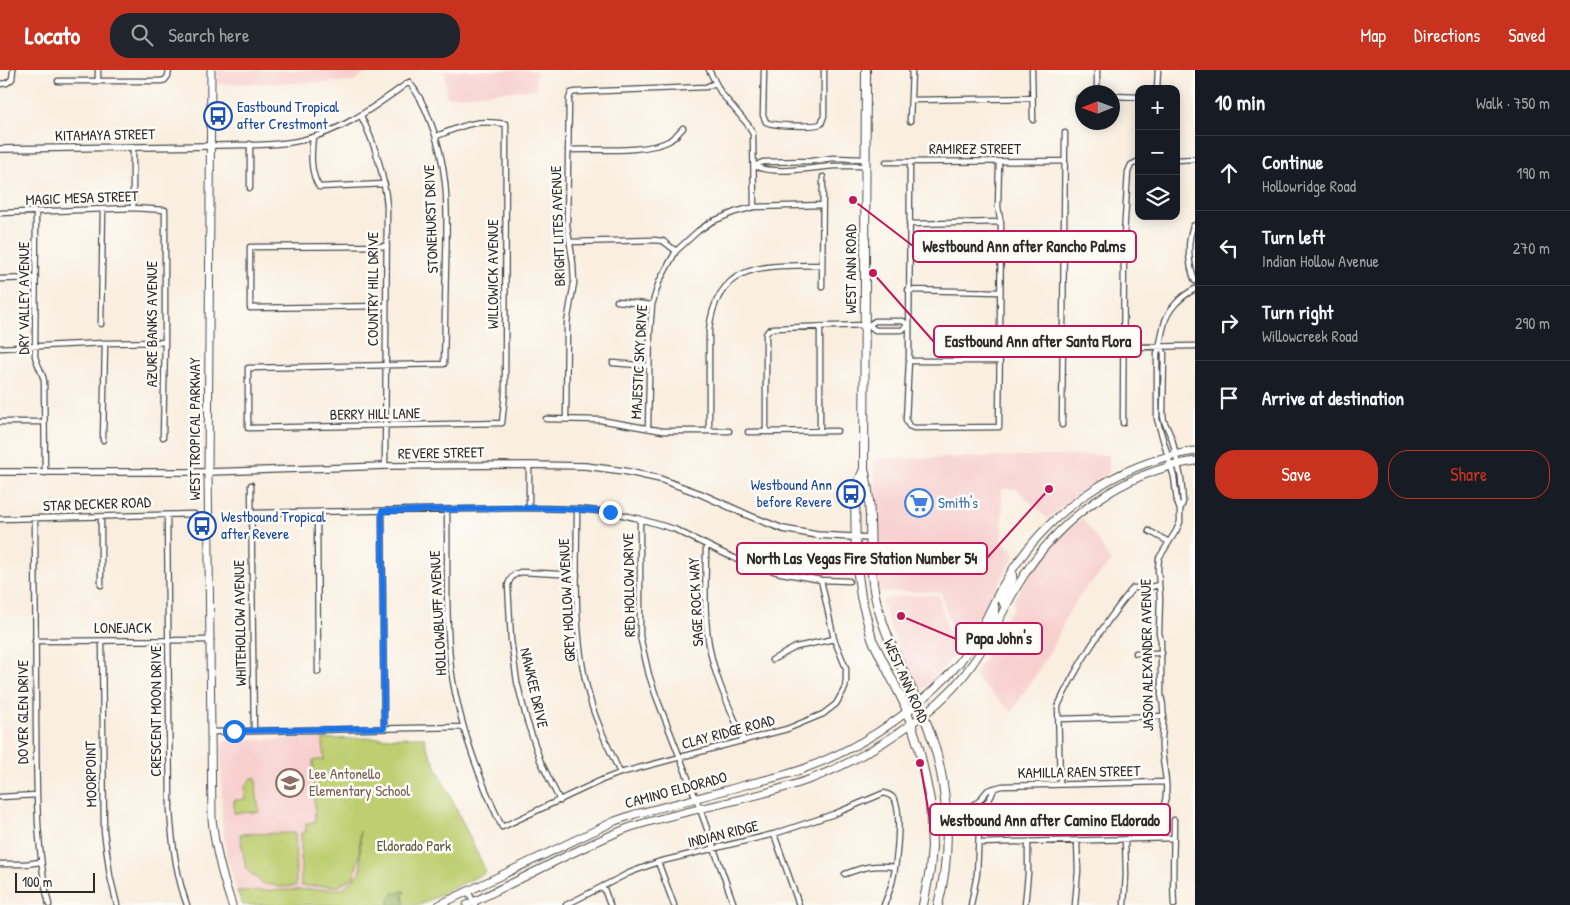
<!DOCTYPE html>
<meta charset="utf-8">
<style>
body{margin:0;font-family:"Patrick Hand",sans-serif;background:#20242c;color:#f1f3f6}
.controls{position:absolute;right:15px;top:15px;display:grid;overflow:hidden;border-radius:10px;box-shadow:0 2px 12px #0003}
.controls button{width:45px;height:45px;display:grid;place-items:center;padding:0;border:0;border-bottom:1px solid #363941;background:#171b24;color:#f1f3f6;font:25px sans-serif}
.compass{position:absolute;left:1075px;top:15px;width:45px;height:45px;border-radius:50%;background:#171b24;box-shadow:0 2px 12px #0003;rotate:269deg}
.scale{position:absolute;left:15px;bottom:12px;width:80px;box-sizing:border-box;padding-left:5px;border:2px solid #2b2b2b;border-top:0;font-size:14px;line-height:18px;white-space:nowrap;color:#2b2b2b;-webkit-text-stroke:4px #fdfcf7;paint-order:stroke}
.stop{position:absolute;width:15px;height:15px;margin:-11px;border:4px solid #1a73e8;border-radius:50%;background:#fff}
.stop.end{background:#1a73e8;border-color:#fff;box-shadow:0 1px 5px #0008}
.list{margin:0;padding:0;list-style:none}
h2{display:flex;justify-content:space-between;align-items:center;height:65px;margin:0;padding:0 20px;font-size:21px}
h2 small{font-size:16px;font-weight:400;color:#9ea1a6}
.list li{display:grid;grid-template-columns:32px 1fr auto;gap:15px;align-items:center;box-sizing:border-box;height:75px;padding:0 20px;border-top:1px solid #363941}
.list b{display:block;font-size:19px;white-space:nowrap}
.list p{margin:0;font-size:16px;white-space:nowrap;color:#9ea1a6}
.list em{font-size:16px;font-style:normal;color:#9ea1a6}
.actions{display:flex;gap:10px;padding:15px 20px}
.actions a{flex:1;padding:11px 0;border:1px solid #c8321e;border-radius:20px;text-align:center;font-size:18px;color:#c8321e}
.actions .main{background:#c8321e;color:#fff}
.icon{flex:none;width:28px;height:28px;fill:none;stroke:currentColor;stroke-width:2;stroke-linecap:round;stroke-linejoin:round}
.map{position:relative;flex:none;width:1195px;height:835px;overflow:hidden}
header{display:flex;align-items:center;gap:30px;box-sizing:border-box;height:70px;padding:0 25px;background:#c8321e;color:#fff}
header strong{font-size:24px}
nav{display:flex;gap:28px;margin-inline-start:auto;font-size:18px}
.search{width:350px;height:45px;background:#20242c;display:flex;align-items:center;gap:12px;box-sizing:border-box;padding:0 18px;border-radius:20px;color:#9ea1a6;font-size:19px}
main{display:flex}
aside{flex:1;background:#171b24}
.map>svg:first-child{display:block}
.built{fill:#f7d0ce}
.green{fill:#bece70;stroke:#747c4e}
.forest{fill:#96b162;stroke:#606e46}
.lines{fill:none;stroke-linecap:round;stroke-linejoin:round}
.minor-casing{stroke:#4a4846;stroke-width:7}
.tertiary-casing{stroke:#4a4846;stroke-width:8}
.secondary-casing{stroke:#4a4846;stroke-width:9}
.primary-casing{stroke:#4a4846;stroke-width:10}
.minor{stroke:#fff;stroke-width:4.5}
.tertiary{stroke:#fff;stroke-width:5.5}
.secondary{stroke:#fff;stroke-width:7}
.primary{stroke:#fff;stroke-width:8}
.route{stroke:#1a73e8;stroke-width:6}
.labels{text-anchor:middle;stroke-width:5;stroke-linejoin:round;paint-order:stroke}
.transit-label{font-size:15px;fill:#164399;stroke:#fdfcf7;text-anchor:start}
.street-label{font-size:15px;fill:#2b2b2b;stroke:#fdfcf7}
.shop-label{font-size:15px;fill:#366cbe;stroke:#fdfcf7;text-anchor:start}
.education-label{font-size:15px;fill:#785e54;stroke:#fdfcf7;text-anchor:start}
.park-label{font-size:15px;fill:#575c40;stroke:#fdfcf7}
.leader{fill:none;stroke:#c2185b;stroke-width:2}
.callout-dot{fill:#c2185b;stroke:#fdfcf7;stroke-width:2}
.callout{fill:#fdfcf7;stroke:#c2185b;stroke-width:2}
.callout-label{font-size:16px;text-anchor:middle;font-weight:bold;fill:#2b2b2b}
</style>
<header>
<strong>Locato</strong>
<div class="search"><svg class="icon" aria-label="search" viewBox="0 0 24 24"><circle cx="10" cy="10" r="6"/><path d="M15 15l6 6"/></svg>Search here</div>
<nav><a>Map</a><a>Directions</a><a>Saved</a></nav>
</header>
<main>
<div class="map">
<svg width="1195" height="835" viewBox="0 0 1195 835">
<rect width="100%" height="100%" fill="#fdfcf7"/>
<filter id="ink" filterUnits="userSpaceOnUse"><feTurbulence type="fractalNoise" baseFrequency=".02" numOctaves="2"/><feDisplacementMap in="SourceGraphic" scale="10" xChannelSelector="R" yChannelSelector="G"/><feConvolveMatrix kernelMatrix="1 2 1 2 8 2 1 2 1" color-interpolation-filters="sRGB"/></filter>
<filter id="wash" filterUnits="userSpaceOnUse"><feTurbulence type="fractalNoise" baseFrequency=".0096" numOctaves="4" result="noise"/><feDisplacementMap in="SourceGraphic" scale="20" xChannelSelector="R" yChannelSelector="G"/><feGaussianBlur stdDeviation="1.12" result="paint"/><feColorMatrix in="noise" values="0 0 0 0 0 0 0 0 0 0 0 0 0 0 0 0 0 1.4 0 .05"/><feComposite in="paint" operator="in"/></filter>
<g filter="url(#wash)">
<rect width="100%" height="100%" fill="#f9eedf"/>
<path class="built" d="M218,0H369L353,12L217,14Z
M445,0H536V19L446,27Z
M1108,385L1109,404L1069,430L1048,449L1017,419H1002V472L1014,482L1015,486L967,569L961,571H955L941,522H880L876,477L874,389Z
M1082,448L1094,464L1111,492L1086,518L1069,542L1051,580L1012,642L973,606L986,586L988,579L1005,549L1014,537L1013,533L1015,528L1037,493L1055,473Z
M938,525L952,575L959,579L926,617L922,618L918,616L896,573L882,531L898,526Z
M358,668L361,801L343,819L237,821L227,786L222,750L221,675L226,670Z"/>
<path class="green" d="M424,667L425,673L486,802L420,835H243L237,821L343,819L361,801L360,761L359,788L354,806L339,816H301V763L306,762V753L315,752L313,690H324L323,669Z
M252,708H256L257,730H258L259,742L234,743V730L245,729V716Z
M295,763L296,816L280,817L262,813L246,799L240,764Z"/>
<path class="forest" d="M400,821H404L405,823L403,825L405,833L402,835H389V829L393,823H398Z"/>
</g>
<g filter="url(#ink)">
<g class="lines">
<defs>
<path id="minor" d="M709,0L721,23L749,56L753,64L754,137
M764,0L763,45L766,52C773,56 812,57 821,54L824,46V0
M1032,0L1033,50
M58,11H161L165,10L168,6L169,0
M98,11V0
M0,14L7,13L12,9L13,0
M1157,19L1158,0
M1097,22V0
M1112,26L1139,27
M1079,28H1082
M911,30L1032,28
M361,46C376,76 384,103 387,136L385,396
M910,51L912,0
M313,67C311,84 310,102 319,117L385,114
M210,76C241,74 273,77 302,70C343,61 375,36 409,12C418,23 424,35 429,48C450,99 447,141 446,195C445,228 445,261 444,294L248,298V358L502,353L505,324L506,54C476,49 464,55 437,66
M133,77V138
M568,80C595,79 646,83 669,71C675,67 679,63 683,58
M1176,90L1195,89
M886,92L1065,91
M910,92L909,291L906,350L909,356L914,358L999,357L1001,154L998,137L999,92
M754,96L763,92L811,91L833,88L865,89
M754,96C775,105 811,98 834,96C845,96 855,96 865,96
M250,118V74
M36,142L35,286C37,295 42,301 44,311L45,403
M0,143L133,138L165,140V272L163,367
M909,154L1001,152
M1195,155L1193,156C1187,173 1188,194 1195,211
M570,172L654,170L663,171L676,181
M0,209L36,208
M822,217L823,107
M908,220L1000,222
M617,231L652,235
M385,236L250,238V177L385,176
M101,254L103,140
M1161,276L1164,283L1163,345L1164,351L1172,369L1181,408L1183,432L1180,440V452L1176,461L1159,488L1158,499L1160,528L1159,563L1161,571V625C1165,640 1163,654 1162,669C1160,690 1171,714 1164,735
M0,278L105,273L165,272
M1062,278L1195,276
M909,291H999
M613,293L649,296
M546,349L600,350L663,361H729
M566,349L567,253L574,213L573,193L567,155L569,29L571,23L576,22L706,17L715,13
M0,352H44
M1123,353L1124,165L1128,102L1131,95L1139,91
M1062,355L1065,63
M648,358L650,261L652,235L659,212L676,181L698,161L711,152L735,142L754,137L822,135
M709,360V260C717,190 767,196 822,195
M820,361V257
M748,362L837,361
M766,362V264L769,260L774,258L865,255H869L875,260H902L908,255L903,251H875L869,255
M103,370L105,273
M529,395V438
M251,415L254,661
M577,439C577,503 572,570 591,633C598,657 610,680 620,703
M447,440C448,492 445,547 451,599C459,655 478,706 502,757L602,710L620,703L787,659L823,644L836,634L845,618L846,610V598L834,569L821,510
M1180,440L1177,432L1174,407L1157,349V283C1161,274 1161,265 1164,255C1167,240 1181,226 1195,219
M382,441L384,658
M317,442L318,602
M251,443L529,438L577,439L610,442L640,449L674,459L723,483L748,494L781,503L821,510L849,511
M167,445L170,740C172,773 176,805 187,835
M101,447V515
M0,449L194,444
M35,449C35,517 36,585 36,654C37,715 35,775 49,835
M640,449V566L649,605L656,626L700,739L734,835
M1149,461L1169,472
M706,475C706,510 703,546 710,580C716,612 732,642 744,671
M35,571L211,570
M102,571L104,761L110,806L117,835
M1136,583H1162
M772,590L796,577L834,569
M1059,649L1164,646
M212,662L463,657
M1060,714L1058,636C1078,593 1104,554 1133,518H1146L1159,515
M0,727L37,725
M560,731L540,690L527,651L517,612L511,570L508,515C510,508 513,504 521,502L577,505
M946,740L971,736L978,732L988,720L1002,716L1165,712
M946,747C966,744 989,741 994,718
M1174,750C1174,778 1172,806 1174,835
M774,764L799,835
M980,773L1174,768
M658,792L674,835
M0,794H25L41,792
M845,804C864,797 874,794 895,797
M603,816L610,835
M468,821L475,835
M566,835L629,803L658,792L774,764L834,744L884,723C888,724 891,725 894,729C903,741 896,798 892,813C890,820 887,828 884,835
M971,835L977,804L979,760
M1025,835L1028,804V772
M1075,835L1078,801L1077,771
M1124,835L1126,805L1125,769"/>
<path id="tertiary" d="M0,79L210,76
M0,402H208L385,396L529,395L585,396L624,401L660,409L701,424L750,446L783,459L817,465L870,468"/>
<path id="secondary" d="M211,0L208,402L212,749C215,779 222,806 232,835
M1005,537L1002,530L1013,509L1012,501
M983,572C986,560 998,547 994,533
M439,835L615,751L635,744C672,735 708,725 745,715C764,710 784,706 803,699C844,684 884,661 918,633C937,618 956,599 970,578C983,558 991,536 1003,515C1044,444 1114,393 1195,381
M467,835C500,819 533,803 566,786C588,776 609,765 631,757C690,738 753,730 811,709C850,694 889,671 923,645C943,630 963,609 977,587C994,563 1005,535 1021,510C1058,449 1123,402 1195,391"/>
<path id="primary" d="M866,0L864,399C875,442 866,487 876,530C886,570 906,605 922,642C948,701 954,773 938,835
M864,399L855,420L856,490L861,527L872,569L904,633L911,653L919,678L930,730L932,776L930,800L923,835"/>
</defs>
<use href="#minor" class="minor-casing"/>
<use href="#tertiary" class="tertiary-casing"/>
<use href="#secondary" class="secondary-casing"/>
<use href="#primary" class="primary-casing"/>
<use href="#minor" class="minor"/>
<use href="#tertiary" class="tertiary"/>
<use href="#secondary" class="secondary"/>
<use href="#primary" class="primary"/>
</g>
</g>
<g class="lines" filter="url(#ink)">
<path class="route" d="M234,661L384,658L382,441C458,440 535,434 610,442"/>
</g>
<defs>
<symbol id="bus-ring" viewBox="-11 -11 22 22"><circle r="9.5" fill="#fdfcf7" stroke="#1a4fb4" stroke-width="1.5"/><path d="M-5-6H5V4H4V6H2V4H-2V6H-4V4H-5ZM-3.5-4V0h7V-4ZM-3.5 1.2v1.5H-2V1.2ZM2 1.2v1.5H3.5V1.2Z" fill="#1a4fb4"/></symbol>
<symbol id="supermarket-ring" viewBox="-11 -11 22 22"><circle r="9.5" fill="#fdfcf7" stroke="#3f7fe0" stroke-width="1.5"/><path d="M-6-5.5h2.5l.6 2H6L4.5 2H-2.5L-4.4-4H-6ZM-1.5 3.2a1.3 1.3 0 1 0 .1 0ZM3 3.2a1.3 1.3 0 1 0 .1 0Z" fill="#3f7fe0"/></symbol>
<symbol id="school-ring" viewBox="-11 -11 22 22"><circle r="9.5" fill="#fdfcf7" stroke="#8d6e63" stroke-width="1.5"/><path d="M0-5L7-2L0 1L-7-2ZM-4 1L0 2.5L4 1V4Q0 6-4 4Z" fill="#8d6e63"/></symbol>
</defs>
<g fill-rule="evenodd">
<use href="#bus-ring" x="202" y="30" width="32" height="32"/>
<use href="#bus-ring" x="835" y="408" width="32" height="32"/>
<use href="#supermarket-ring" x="903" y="417" width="32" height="32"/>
<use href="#bus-ring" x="186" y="440" width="32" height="32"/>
<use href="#school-ring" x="274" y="697" width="32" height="32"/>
</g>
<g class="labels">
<g class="transit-label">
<text x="237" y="42">Eastbound Tropical<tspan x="237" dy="17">after Crestmont</tspan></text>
<text x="832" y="420" text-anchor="end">Westbound Ann<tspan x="832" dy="17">before Revere</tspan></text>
<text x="221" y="452">Westbound Tropical<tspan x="221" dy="17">after Revere</tspan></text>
</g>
<g class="street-label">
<text transform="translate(105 65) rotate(-1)" y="5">KITAMAYA STREET</text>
<text x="975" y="84">RAMIREZ STREET</text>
<text transform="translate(82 128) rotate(-2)" y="5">MAGIC MESA STREET</text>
<text transform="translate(431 149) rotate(-92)" y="5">STONEHURST DRIVE</text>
<text transform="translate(558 156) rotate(-92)" y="5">BRIGHT LITES AVENUE</text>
<text transform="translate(851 199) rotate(-90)" y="5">WEST ANN ROAD</text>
<text transform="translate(493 204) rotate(-90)" y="5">WILLOWICK AVENUE</text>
<text transform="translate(373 219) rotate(-90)" y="5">COUNTRY HILL DRIVE</text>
<text transform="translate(24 228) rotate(-90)" y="5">DRY VALLEY AVENUE</text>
<text transform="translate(152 254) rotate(-90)" y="5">AZURE BANKS AVENUE</text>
<text transform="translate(639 292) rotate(-87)" y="5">MAJESTIC SKY DRIVE</text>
<text transform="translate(375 344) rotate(-1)" y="5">BERRY HILL LANE</text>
<text transform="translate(195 359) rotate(-90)" y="5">WEST TROPICAL PARKWAY</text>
<text transform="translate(441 383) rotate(-1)" y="5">REVERE STREET</text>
<text transform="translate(97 434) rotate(-2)" y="5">STAR DECKER ROAD</text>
<text transform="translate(629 515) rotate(-91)" y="5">RED HOLLOW DRIVE</text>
<text transform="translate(567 530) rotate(-93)" y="5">GREY HOLLOW AVENUE</text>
<text transform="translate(696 532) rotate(-93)" y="5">SAGE ROCK WAY</text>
<text transform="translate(438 543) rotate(-93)" y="5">HOLLOWBLUFF AVENUE</text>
<text transform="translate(240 553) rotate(-91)" y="5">WHITEHOLLOW AVENUE</text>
<text x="123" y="563">LONEJACK</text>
<text transform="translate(1147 585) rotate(-91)" y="5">JASON ALEXANDER AVENUE</text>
<text transform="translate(906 611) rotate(66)" y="5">WEST ANN ROAD</text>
<text transform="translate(534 618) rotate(77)" y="5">NAWKEE DRIVE</text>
<text transform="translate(156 641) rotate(-90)" y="5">CRESCENT MOON DRIVE</text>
<text transform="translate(23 642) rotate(-90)" y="5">DOVER GLEN DRIVE</text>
<text transform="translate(728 662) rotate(-15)" y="5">CLAY RIDGE ROAD</text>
<text transform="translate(1079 702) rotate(-1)" y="5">KAMILLA RAEN STREET</text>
<text transform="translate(91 704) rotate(-91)" y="5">MOORPOINT</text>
<text transform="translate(676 720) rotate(-15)" y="5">CAMINO ELDORADO</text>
<text transform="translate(723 764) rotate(-14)" y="5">INDIAN RIDGE</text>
</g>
<g class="shop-label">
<text x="938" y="438">Smith's</text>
</g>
<g class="education-label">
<text x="309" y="709">Lee Antonello<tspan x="309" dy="17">Elementary School</tspan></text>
</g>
<g class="park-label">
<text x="414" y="781">Eldorado Park</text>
</g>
</g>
<path class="leader" d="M853 130L913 176M873 203L934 272M1049 419L987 488M901 546L956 569M920 693L930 750"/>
<g class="callout-dot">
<circle cx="853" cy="130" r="5"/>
<circle cx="873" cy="203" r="5"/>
<circle cx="1049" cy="419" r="5"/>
<circle cx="901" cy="546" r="5"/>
<circle cx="920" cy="693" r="5"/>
</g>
<g class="callout">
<rect x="913" y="161" width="223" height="31" rx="5"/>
<rect x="934" y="256" width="207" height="31" rx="5"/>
<rect x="737" y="473" width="250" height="31" rx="5"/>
<rect x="956" y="553" width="86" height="31" rx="5"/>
<rect x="930" y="734" width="240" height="31" rx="5"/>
</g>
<g class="callout-label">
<text x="1024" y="182">Westbound Ann after Rancho Palms</text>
<text x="1038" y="277">Eastbound Ann after Santa Flora</text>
<text x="862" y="494">North Las Vegas Fire Station Number 54</text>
<text x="999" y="574">Papa John's</text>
<text x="1050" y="756">Westbound Ann after Camino Eldorado</text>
</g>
</svg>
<div class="controls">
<button>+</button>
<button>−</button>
<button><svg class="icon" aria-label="layers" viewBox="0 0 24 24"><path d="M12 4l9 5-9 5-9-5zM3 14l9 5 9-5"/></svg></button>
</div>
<svg class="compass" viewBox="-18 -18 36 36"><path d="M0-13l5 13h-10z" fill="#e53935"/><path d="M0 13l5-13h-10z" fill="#9ea1a6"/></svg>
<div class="scale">100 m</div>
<div class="stop" style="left:234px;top:661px"></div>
<div class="stop end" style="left:610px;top:442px"></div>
</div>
<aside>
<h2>10 min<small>Walk · 750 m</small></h2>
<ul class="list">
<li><svg class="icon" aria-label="ahead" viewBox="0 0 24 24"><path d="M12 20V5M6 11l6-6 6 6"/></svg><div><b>Continue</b><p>Hollowridge Road</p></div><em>190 m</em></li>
<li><svg class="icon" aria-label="left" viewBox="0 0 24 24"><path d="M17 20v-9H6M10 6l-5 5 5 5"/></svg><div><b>Turn left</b><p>Indian Hollow Avenue</p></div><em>270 m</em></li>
<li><svg class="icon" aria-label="right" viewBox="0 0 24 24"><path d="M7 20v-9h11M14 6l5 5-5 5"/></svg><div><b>Turn right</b><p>Willowcreek Road</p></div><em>290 m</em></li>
<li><svg class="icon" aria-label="arrive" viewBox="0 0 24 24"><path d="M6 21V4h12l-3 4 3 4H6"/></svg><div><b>Arrive at destination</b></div></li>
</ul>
<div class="actions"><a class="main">Save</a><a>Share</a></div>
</aside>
</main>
